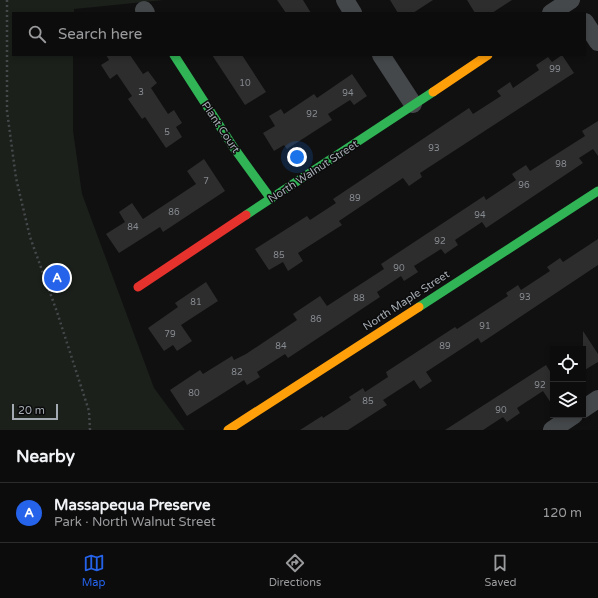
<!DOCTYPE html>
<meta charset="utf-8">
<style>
body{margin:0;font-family:"Varela Round",sans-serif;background:#151516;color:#f1f3f6}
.controls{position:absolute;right:12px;bottom:12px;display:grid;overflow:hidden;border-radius:0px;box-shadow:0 2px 6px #0003}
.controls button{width:36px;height:36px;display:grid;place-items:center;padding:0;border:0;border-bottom:1px solid #2c2c2e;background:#0c0c0d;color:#f1f3f6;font:20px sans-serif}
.scale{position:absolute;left:12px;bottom:10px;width:46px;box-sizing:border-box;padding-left:4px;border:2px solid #a3aab1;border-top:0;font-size:11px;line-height:14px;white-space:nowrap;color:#a3aab1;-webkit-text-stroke:3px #0b0b0c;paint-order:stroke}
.you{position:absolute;left:297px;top:157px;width:14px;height:14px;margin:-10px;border:3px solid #fff;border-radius:50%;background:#1a73e8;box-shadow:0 0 0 6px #1a73e833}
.badge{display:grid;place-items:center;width:26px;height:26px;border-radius:50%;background:#2563eb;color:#fff;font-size:13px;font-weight:700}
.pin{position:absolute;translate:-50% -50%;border:2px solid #fff;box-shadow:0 1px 4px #0006}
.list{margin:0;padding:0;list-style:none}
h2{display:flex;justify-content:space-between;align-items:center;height:52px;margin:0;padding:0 16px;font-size:17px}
h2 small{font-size:13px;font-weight:400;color:#9a9b9d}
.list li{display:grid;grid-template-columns:26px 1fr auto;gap:12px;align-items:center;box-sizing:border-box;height:60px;padding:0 16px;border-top:1px solid #2c2c2e}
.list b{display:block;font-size:15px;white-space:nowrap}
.list p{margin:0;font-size:13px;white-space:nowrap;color:#9a9b9d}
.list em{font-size:13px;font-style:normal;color:#9a9b9d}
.icon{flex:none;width:22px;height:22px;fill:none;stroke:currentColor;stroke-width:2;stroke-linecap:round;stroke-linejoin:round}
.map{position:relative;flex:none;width:598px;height:430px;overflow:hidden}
.search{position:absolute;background:#0c0c0d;box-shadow:0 2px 6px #0003;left:12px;right:12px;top:12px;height:44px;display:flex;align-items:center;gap:10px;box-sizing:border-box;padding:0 14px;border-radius:0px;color:#9a9b9d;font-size:15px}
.sheet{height:112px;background:#0c0c0d}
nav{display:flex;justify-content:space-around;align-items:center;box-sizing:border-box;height:56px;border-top:1px solid #2c2c2e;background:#0c0c0d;font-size:11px;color:#9a9b9d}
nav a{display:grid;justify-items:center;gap:2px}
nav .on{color:#2563eb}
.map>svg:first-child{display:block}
.green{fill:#1b201b}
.building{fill:#2d2d2e}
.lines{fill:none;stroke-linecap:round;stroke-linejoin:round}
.path{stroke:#47484b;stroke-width:2.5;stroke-dasharray:2 3;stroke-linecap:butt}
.street{stroke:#45484a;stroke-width:18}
.fast{stroke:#30b455;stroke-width:9}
.slow{stroke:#ff9f0a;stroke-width:9}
.jam{stroke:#e5322d;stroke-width:9}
.labels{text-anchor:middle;stroke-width:3;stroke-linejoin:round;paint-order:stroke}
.number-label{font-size:9px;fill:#868b90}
.street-label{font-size:11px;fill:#a3aab1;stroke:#0b0b0c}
</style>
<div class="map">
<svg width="598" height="430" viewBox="0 0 598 430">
<rect width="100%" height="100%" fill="#101011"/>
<path class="green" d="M0,0H164L74,9V13H13V55H73V131L82,194L154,388L185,430H0Z"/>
<path class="building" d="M277,0H303L311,13H286Z
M390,0H433L413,13H398Z
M467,0H512L492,13H475Z
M106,55H130L143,74L148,71L157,83L151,88L168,114L174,110L182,123L176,127L182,137L166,148L145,117L142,119L128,99L132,96L117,74L110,79L101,65L109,60Z
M212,55H242L266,92L245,105Z
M562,55L574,73L420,173L422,177L409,186L403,178L339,221L342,225L298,253L303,261L288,271L283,262L269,270L255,249L307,216L310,220L336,203L333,199L469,108L473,114L501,96L497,91L510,82L513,88L539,70L536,65L548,57L552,62Z
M352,74L367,96L354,105L350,100L328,114L332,120L287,149L284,145L274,151L263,133L275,126L269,116L281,109L284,114L314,94L317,98Z
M598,121V156L593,149L579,158L583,163L486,228L482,222L455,240L458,245L445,254L441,249L414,266L418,272L404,281L401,276L377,292L380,297L288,358L285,354L257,372L260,377L247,385L244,380L187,416L170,390L200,370L203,374L232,356L234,360L246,354L297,320L293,314L320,296L327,306L384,269L381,264L484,196L486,200L516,180L512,174L526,165L530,171L585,136L582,131Z
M204,159L225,191L163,232L160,227L119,253L106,234L125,222L119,212L132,203L143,219L196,184L187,171Z
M598,239V265L481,343L478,338L426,372L432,381L420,389L414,380L383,400L387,405L348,430H300L322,416L323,418L351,400L349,397L363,388L365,392L388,377L386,372L455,327L457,329L508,296L506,293L518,285L521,290L550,271L547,267L560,258L563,262Z
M206,282L218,301L181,325L192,341L177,351L173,345L164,351L148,328L178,307L175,303Z
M583,331L598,354V362L583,371Z
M546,365L553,376V406L543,391L517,408L520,413L507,422L503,417L483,430H445Z"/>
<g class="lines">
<path class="path" d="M7,0V111L16,178L30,237L57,312L89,411L90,430"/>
<path class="street" d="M345,0L353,13
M144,10L146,13
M551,13L571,0
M585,22L598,42
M381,55L413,104
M583,409L598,399
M552,430L574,415"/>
<path class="fast" d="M174,55L234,148L271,199
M246,215L433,92
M419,307L598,191"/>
<path class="slow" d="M433,92L488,55
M228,430L419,307"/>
<path class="jam" d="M138,287L246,215"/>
</g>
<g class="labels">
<g class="number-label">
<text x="555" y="72">99</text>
<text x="245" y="86">10</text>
<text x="141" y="95">3</text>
<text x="348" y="96">94</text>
<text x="312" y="117">92</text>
<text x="167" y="135">5</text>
<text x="434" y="151">93</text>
<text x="561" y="167">98</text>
<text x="206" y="184">7</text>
<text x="524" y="188">96</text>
<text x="355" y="201">89</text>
<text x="174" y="215">86</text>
<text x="480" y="218">94</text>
<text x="133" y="230">84</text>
<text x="440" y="244">92</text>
<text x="279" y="258">85</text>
<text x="399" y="271">90</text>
<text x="525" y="300">93</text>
<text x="359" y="301">88</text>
<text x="196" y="305">81</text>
<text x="316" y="322">86</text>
<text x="485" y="329">91</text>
<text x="170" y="337">79</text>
<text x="281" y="349">84</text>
<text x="445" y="349">89</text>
<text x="237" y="375">82</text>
<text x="540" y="388">92</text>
<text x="194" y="396">80</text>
<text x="368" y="404">85</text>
<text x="501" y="413">90</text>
</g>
<g class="street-label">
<text transform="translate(221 127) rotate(56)" y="4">Plant Court</text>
<text transform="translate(313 171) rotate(-33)" y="4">North Walnut Street</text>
<text transform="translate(406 300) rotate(-33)" y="4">North Maple Street</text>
</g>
</g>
</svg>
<div class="controls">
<button><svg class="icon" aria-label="locate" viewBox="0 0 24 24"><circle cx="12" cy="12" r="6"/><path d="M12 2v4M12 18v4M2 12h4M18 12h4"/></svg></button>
<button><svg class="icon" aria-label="layers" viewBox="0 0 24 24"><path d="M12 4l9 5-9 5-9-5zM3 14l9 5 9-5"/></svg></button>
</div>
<div class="scale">20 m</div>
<div class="you"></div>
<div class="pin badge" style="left:57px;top:278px">A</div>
<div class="search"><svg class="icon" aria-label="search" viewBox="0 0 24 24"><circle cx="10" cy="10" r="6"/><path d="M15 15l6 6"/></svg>Search here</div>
</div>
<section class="sheet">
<h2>Nearby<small></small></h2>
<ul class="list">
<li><span class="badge">A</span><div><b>Massapequa Preserve</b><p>Park · North Walnut Street</p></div><em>120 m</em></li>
</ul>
</section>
<nav>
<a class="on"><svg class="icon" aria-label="map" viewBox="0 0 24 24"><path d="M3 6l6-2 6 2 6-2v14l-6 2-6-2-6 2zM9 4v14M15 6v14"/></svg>Map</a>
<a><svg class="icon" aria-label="directions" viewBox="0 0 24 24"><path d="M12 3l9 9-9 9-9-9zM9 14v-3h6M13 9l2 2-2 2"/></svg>Directions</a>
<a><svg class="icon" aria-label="saved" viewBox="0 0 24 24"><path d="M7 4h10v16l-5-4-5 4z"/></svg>Saved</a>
</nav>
